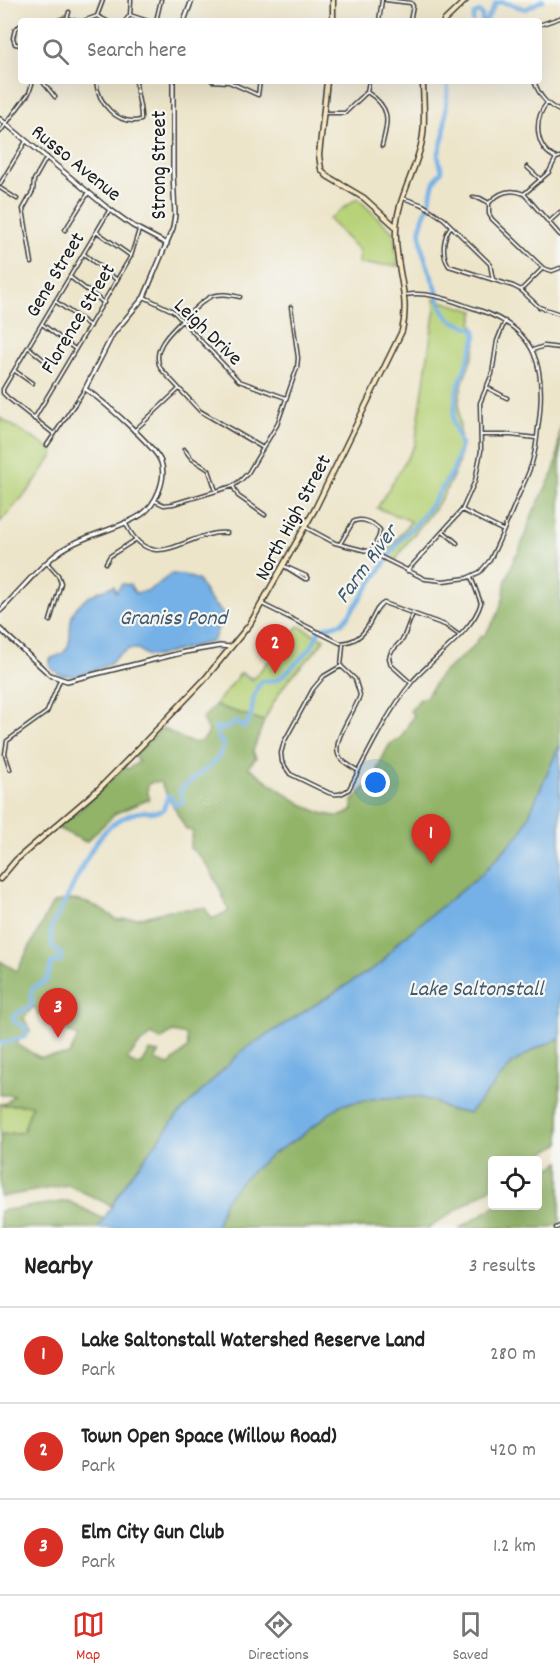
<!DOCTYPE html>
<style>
body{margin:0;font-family:Dekko,sans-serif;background:#f6f6f6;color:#222}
.controls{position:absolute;right:18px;bottom:18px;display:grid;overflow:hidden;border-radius:6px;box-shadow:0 6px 24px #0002}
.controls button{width:54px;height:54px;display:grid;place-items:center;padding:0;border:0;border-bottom:2px solid #e0e0e0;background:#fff;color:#222;font:30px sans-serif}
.you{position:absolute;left:376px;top:783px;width:21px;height:21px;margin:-15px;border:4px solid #fff;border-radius:50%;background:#1a73e8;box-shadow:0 0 0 9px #1a73e833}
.badge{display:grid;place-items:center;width:39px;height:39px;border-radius:50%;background:#d93025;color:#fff;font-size:20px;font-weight:700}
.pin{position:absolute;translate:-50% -50px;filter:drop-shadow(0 2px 3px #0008)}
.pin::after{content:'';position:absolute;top:32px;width:21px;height:18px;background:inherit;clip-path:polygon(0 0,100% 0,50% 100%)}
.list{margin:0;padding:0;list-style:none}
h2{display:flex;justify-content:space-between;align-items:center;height:78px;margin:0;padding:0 24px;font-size:26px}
h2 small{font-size:20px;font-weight:400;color:#767676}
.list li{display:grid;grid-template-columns:39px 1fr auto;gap:18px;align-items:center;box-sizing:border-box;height:96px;padding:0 24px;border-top:2px solid #e0e0e0}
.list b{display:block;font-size:22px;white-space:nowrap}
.list p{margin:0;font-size:20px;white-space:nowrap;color:#767676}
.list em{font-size:20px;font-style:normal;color:#767676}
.icon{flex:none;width:33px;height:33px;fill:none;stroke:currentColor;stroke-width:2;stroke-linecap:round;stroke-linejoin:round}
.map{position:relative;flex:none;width:560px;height:1228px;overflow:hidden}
.search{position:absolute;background:#fff;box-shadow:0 6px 24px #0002;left:18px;right:18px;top:18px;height:66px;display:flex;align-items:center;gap:15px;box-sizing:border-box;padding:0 21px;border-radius:6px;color:#767676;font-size:22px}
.sheet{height:366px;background:#fff}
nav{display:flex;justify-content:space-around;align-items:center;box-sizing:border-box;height:84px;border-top:2px solid #e0e0e0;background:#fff;font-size:16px;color:#767676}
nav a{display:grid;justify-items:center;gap:3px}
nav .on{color:#d93025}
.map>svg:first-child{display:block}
.green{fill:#b7d278;stroke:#6a774a;stroke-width:1.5}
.forest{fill:#91b468;stroke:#566842;stroke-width:1.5;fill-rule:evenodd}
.water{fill:#74b1e6;stroke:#486681;stroke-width:1.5}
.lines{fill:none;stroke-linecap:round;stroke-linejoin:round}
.stream{stroke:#74b1e6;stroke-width:1.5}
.river{stroke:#74b1e6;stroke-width:4.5}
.minor-casing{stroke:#3b3a36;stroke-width:5}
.tertiary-casing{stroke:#3b3a36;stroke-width:6}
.secondary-casing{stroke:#3b3a36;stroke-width:7}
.minor{stroke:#fff;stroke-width:2}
.tertiary{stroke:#fff;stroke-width:3}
.secondary{stroke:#f8e8c3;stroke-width:4}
.labels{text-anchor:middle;stroke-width:4.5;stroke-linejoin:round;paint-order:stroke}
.street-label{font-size:21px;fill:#1c1c1c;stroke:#f6f6f2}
.water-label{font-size:22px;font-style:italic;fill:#3f586d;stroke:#f6f6f2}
</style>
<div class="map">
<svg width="560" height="1228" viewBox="0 0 560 1228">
<rect width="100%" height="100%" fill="#f6f6f2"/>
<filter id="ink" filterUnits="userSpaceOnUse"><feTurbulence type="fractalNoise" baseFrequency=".0167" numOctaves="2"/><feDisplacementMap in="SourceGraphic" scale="12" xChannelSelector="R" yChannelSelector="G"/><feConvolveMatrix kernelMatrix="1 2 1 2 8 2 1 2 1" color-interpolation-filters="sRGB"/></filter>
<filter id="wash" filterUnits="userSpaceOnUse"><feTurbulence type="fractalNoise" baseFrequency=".008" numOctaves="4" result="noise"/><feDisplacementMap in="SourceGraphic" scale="24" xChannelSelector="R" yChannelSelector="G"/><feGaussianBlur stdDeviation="1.35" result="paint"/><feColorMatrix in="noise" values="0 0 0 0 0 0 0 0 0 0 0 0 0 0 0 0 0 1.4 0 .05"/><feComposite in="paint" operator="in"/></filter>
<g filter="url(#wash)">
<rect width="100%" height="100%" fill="#ede5ca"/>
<path class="green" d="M357,198L394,233L398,266L359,264V250L345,237L329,219Z
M434,299L475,311L472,323C485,341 465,370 461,389C454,416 467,444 456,470C449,485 441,502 430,514C419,529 403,545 395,562L384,556L411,521L377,508L415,445L435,307Z
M0,418L51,449L54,454L29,490L0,522Z
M299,626L324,639C314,656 305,661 293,675C280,689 272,705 264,721L215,705L241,673L253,679Z
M0,1105H32L23,1132L0,1135Z"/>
<path class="forest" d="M560,425V744L522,831L484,872L397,943L382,963L243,1050L176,1117L127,1181L112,1206L68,1185L0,1197V1135L23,1132L32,1105H0V1104L6,1103L14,1095H0V961L17,971L52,904C75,893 99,906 117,920L145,917L169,910L205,908L212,919L229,911C221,891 209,860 190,848L193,831L186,829L160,782H152L148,785L147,791L150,799L116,813L86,842L57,828L84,806L124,767L128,769L139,762L135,756L162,728C178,734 197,755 209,732L202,719L215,705L264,721L253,751L256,758L248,767C268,780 331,835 353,809L352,802L378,773V767L387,749L390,744L400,739L414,715L410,711L420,699L426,697L440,675L471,649L481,636H484L497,616L504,596L505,583L516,554H518L532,515L553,473L557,460ZM34,1006L39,1016H51L62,1020L60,1027L78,1037L69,1055L39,1057L18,1045V1040L28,1035L30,1030L24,1018ZM173,1032L186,1035L188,1047L169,1065L155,1060L159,1053L150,1051L142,1064L136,1065L127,1060L138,1046L152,1034L160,1040Z
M560,1038V1143L533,1160H492V1187L429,1228H216L224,1202L240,1182L272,1154L300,1137L340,1105L378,1098L417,1097L433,1101L449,1110L469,1113L513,1063L535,1049Z
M560,1162V1223L550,1228H460L495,1206H538V1177Z
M68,1201L104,1219L98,1228H0V1211Z"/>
<path class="water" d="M171,574L184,575L198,580L209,599L223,614L214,639L210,642L157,656H147L138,649H129L117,656L110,664L78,676L60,675L50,667V659C54,657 59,656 63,653C74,643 68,627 72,616C76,601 99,590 114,586L116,592L122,584L130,585L135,593L147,591L157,585Z
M560,744V1038L535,1049L513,1063L469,1113L449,1110L433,1101L417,1097L378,1098L340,1105L300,1137L272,1154L240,1182L224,1202L216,1228H98L127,1181L176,1117L243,1050L382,963L397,943L484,872L522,831Z"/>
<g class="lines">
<path class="stream" d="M214,639L215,644
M215,650L219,658
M243,675L253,682
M256,684L258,685"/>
<path class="river" d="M473,21L474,14L479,12L482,15V21H486L496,3L502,2L526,9L543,0
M0,1044L24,1037L27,1033L26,1027L16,1023L13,1018L16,1014L32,1005L31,995L33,988L47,980L52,962H60L61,954L52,947L51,931L53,923C72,896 89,836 119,820C125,817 134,812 141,812C149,811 154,814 163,810L168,796L171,797L175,805L183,802L180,790C194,775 221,765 224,743L219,741L216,727L224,729L236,722L244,727C257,715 248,696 262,681L277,680L285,674L311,648L320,629L342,623L349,615L401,539L417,523L432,504L453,471L461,445L453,421L457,390L476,337L475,330C467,325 457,324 450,319C440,310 439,296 435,285C427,265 417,244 422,222C424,214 428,208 430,200C432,187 433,180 442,171L438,156L444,134L448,84L446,81"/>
</g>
</g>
<g filter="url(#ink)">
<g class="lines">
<defs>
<path id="minor" d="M386,0L411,3L413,6L410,21
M130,15L148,21
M130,15L131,0
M97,16L107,21
M67,19L69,12
M55,21L64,18L78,21
M83,21L97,16L103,0
M125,21L130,15
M156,21L161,0
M379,21L382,0
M21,25L15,29L13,38L15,44L21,45
M539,25L560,18
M42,81L55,97
M96,81C98,103 117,126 141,120C142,108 136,94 136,81
M212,81L229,82L258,95L260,81
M534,81C539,95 546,105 560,111
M367,92C392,108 388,120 382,146
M547,103C533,120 535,148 556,158L560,157
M324,113H345L367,92L369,81
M0,132L29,93L33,81
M527,167L541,180
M0,184L26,141
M0,188L17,199
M524,194L549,172L556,158
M473,197L480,198L489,203
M403,198L423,205L444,219L490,264L493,280
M549,222L560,212
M451,226C443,237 441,254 449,266L513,286L521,290L539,307L560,314
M65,230L89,192
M97,232L131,256
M560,235L524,194C510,188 499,192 489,203V214L492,219L543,268L552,271L560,268
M84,254L117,280
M32,263L23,209L33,191L34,180L47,157
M70,277L104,303
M522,289L543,268
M144,297L173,311L239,381L286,398
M240,297C230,295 222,293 212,296C203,300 196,308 189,314C175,328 149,347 161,369L200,411L263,448
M55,301L90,326
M42,324L75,349
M28,347L49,364
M533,350L544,346L560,348
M15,371L32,383
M486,387L507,398
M34,419L131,256L139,230
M134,431L179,389
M54,434L8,398L3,393V389L110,209
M482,435H511L536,438
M47,445L85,389
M184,449L192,459L209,470L216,491
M233,486L238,496L265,515
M155,501L164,505L173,504L233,486L241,480L248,473L277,425L297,368L298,358L291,307
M462,510L502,530
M125,522C152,580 188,529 227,533
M305,527L335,543L371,552L425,579L443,581L467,578L480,572L490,560C500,540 509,518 518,497C523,485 530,472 533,459C536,449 537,438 538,428C547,368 538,329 476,309C452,301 430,291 405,295
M444,532L457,543
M340,544L353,522C361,517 374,523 380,530L379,536L371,552
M47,563L58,575L61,583L50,621
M106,563L110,556L135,540
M284,566L306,576L308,579H305Z
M407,571L462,510L475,481L481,451L480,403L492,374L497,341L505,321
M262,604L340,643C372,642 370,609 384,603L445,625L459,635
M341,666L324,676L313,689L284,742L281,753L282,762L290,774L329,793C337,796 343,794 349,789C368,753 386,714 412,682C432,658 473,632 481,603L471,577
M341,666L355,679L360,695C356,711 327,745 341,759C346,764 352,767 357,770
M341,666L343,645
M411,683L391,665L389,658L391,652L403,639L413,613
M10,769L5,754L7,741L47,712L60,680
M556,1228L560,1226"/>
<path id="tertiary" d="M184,21L192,0
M0,119L105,206L133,226L167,244
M0,611C20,591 38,567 62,550C86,534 117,530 141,515C156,505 167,479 161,462C156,447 100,398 85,389L113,334L144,297L173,228L175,215L173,173V81
M0,629L50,675L67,681L185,652L220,646L231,647"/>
<path id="secondary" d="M333,21V0
M444,21L466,0
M327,81L319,155L321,169L327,176L364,198L396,227
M0,879L16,860L100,788L145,742L204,680L250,624L315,509L402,331C411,295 394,266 396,230C397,199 416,171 422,141C426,122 423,101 423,81"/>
</defs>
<use href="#minor" class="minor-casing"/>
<use href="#tertiary" class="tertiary-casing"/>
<use href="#secondary" class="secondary-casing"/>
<use href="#minor" class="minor"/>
<use href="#tertiary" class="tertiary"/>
<use href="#secondary" class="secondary"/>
</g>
</g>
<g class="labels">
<g class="street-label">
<text transform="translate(77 162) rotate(39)" y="7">Russo Avenue</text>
<text transform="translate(158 165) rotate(-90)" y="7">Strong Street</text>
<text transform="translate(54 274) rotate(-59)" y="7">Gene Street</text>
<text transform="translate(77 318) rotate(-59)" y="7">Florence Street</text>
<text transform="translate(209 331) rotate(44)" y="7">Leigh Drive</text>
<text transform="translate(292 517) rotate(-62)" y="7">North High Street</text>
</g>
<g class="water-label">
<text transform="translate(365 563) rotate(-54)" y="8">Farm River</text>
<text x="173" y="624">Graniss Pond</text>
<text x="476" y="995">Lake Saltonstall</text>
</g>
</g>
</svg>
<div class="controls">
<button><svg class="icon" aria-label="locate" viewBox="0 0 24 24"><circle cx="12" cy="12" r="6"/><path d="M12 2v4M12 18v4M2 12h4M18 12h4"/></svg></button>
</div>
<div class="you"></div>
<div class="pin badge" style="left:431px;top:864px">1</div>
<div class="pin badge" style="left:275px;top:674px">2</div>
<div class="pin badge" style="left:58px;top:1038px">3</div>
<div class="search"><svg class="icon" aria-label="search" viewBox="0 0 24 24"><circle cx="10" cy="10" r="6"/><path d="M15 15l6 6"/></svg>Search here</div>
</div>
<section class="sheet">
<h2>Nearby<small>3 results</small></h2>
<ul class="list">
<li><span class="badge">1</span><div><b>Lake Saltonstall Watershed Reserve Land</b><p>Park</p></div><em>280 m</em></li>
<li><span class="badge">2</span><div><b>Town Open Space (Willow Road)</b><p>Park</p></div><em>420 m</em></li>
<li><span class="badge">3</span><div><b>Elm City Gun Club</b><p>Park</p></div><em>1.2 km</em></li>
</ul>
</section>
<nav>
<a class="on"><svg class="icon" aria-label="map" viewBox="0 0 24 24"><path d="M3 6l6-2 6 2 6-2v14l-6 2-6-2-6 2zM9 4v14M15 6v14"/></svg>Map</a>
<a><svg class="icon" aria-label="directions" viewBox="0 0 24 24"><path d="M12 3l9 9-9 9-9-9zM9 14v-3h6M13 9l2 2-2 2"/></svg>Directions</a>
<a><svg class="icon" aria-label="saved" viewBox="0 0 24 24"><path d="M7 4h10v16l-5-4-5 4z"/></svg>Saved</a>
</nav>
